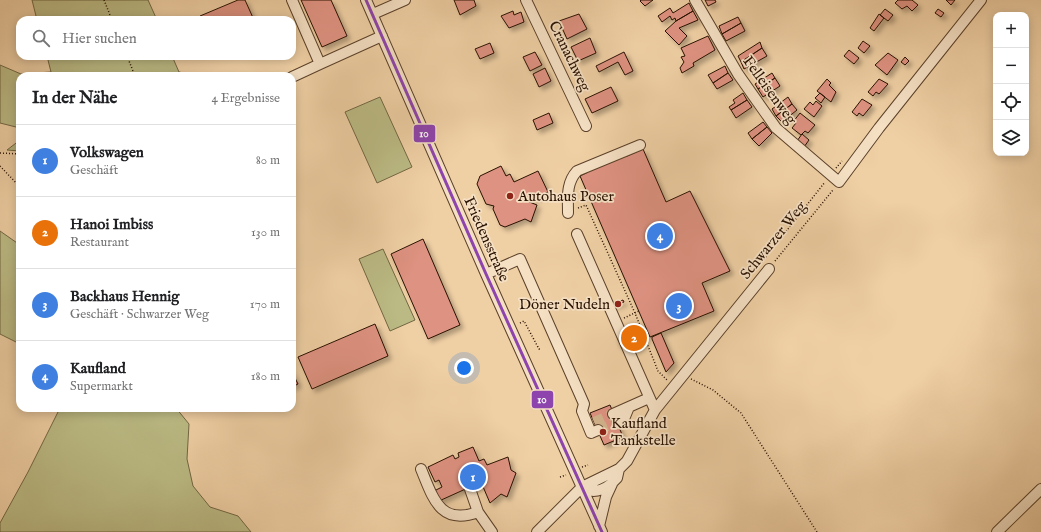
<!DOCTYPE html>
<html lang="de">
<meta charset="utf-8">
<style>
body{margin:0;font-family:"IM FELL English",serif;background:#f2f2f2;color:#202124}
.controls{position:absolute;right:12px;top:12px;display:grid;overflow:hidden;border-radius:8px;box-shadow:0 2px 10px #0003}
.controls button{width:36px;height:36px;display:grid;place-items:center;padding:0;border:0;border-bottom:1px solid #e0e0e0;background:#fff;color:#202124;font:20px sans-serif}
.you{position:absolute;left:464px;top:368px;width:14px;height:14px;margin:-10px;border:3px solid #fff;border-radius:50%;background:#1a73e8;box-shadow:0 0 0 6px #1a73e833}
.badge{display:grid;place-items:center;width:26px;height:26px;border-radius:50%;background:#8f2418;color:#fff;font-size:13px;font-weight:700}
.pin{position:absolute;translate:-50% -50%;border:2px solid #fff;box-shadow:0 1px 4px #0006}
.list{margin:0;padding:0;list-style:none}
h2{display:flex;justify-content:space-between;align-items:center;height:52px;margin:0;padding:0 16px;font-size:17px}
h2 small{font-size:13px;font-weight:400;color:#757577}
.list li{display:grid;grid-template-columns:26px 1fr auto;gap:12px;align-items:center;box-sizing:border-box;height:72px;padding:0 16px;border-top:1px solid #e0e0e0}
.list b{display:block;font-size:15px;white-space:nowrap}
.list p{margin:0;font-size:13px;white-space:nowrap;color:#757577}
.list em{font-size:13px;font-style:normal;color:#757577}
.icon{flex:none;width:22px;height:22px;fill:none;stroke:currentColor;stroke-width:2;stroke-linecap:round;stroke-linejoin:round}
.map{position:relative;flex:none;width:1041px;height:532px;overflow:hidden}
.search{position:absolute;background:#fff;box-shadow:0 2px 10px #0003;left:16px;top:16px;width:280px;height:44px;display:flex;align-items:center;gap:10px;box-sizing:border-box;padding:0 14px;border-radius:12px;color:#757577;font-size:15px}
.panel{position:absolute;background:#fff;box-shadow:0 2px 10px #0003;left:16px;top:72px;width:280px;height:340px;border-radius:12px}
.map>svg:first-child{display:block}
.green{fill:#bbba84;stroke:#726642}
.building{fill:#de9281;stroke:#291100;filter:url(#shadow)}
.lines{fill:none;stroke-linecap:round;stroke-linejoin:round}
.minor-tunnel{stroke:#d1b28b;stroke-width:10;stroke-dasharray:10 5;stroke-linecap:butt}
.minor-casing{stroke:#5a4029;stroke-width:12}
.path{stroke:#291100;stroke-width:1.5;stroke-dasharray:1 2;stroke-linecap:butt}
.minor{stroke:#f5e0c4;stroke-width:10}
.bus-1-casing{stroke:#f5e0c4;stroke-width:6}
.bus-1{stroke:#8e44ad;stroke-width:3}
.poi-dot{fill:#8f2418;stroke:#f5e0c4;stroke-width:1.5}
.labels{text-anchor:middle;stroke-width:3.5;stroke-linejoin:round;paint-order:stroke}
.street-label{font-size:15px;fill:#291100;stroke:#f5e0c4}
.poi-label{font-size:15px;fill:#291100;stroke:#f5e0c4;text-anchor:start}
.line-badge{stroke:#f5e0c4;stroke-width:1.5}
.badge-label{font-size:11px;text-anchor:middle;font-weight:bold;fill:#fff}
</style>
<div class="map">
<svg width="1041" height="532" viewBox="0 0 1041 532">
<defs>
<filter id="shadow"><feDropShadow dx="3.5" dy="3.5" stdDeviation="2" flood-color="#0004"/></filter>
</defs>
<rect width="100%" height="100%" fill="#efcfa4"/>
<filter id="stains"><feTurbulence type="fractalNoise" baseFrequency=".005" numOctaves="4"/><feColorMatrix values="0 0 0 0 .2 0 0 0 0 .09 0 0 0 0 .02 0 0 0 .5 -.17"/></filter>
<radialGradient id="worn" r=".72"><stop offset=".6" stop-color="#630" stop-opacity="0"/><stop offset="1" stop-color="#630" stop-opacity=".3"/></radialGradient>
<path class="green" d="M32,0H148L157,20H37Z
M47,56H172L179,72L197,76H20V128L0,123V65L21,74L51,72Z
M380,97L412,167L377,183L345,112Z
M20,140V151L7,150Z
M0,231L20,245V344L0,334Z
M383,249L415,320L390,331L359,259Z
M60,408H176L189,424L187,459L193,486L210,507L238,516L251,532H0V523L28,472Z"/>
<path class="building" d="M238,0H245L254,20H202L200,16Z
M301,0H331L347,36L322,47Z
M454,0H474L476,6L460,15Z
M641,0H653L645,6L640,1Z
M705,0H715L716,2L708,6Z
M898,0H912L918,5L912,11L907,6L902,9L895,3Z
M946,0H955L951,5Z
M689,3L693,11L676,21L675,18L672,20L670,16L662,22L658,16L670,8L673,13Z
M885,9L893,15L888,21L880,15Z
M938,9L944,13L941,17L935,13Z
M513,11L514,15L521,12L524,22L509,28L501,16Z
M693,11L698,20L679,28L687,36L679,45L665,31L676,21Z
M579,14L587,29L567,39L559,21Z
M879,14L884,18L874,31L870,28Z
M738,17L741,23L722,34L719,26Z
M741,23L745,31L726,41L722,34Z
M708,36L715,50L693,63L694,66L682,73L680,68L684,62L681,57L685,56L681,48Z
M590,38L596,53L578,61L571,47Z
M863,41L870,46L864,53L858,48Z
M760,42L762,48L741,62L738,56Z
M490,43L494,53L480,59L475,49Z
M762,48L767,56L744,69L741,62Z
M849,50L859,58L854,64L844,56Z
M535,52L542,65L530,71L523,57Z
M624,52L633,71L625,75L618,62L599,72L596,66Z
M888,53L898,60L887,75L875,65Z
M905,57L909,61L905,65L901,62Z
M725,66L728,73L713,83L708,75Z
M545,68L551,81L539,87L533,74Z
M728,73L733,80L717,89L713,83Z
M772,73L775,78L758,89L755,84Z
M775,78L780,86L763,97L758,89Z
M827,79L831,83L829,85L836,92L831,102L817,91Z
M879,79L888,84L879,94L876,92L873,96L868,92Z
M611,87L618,101L592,113L585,99Z
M743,93L747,100L731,110L729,107L735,103L733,100Z
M820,93L825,97L821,103L815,98Z
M788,97L792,104L776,116L772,109Z
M862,99L872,105L863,116L859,113L857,116L852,112Z
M747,100L752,107L736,118L731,110Z
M816,101L822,106L814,117L804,109L810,102L813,105Z
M792,104L797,110L782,122L776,116Z
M549,113L553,123L537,130L533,120Z
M800,113L815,125L808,133L805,131L801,135L792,128L796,123L793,122Z
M763,122L767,127L752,139L748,133Z
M767,127L772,133L759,146L752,139Z
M802,134L809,140L804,147L797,141Z
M643,149L666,202L690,191L730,271L702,283L714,311L650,337L580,176L588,172L587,168L625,152L627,156Z
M501,166L506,176L510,174L514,182L538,171L548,192L527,201L537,205L531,222L525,219L505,227L500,225L493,209L494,206L486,204L477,184L480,176Z
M423,239L460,325L428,339L391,254Z
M623,300L624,302L614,306L613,304Z
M375,324L388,356L312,389L298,357Z
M637,331L641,340L631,344L628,335Z
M661,333L674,363L666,372L652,339V337Z
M292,372L298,384L292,387Z
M610,405L623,437L604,445L590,413Z
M473,447L479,461L484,459L487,465L508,457L511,470L516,473L507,497L501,494L490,503L481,482L439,501L434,491L442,487L439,480L435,482L428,467L453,455L455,459L459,457L458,453Z"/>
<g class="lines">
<path class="minor-tunnel" d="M594,422L613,414
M598,430L617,422"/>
<defs>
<path id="minor" d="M292,0L320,64L382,36
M366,0L486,274L602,532
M526,0L586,126
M695,0L738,74L776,128L839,182L879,128L981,0
M373,14L405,0
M292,77L320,64
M568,213C568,197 566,183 577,171L640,145
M577,234L655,410
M486,274L520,259L584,404L582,411L591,433L598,430
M613,414L649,398
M617,422L624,419L629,407
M421,469C433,498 440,526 478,512
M582,487C595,496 608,488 617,478L619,469
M470,489L478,512L492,532
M599,526L606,497L612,484
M537,532L582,487L619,469L627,461L655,410L769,269
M997,532L1041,489"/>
</defs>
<use href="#minor" class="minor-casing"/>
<path class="path" d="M104,0L112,20
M127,56L135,76
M0,153L20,154
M0,166L20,187
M836,168L842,161
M578,208L586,205L635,313L658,371L668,381
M775,261L833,190
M762,262L825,182
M624,318L639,311
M520,323L524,321L539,349L541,348
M691,379L713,390L741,413L817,532
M582,467L588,465
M560,477L566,475"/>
<use href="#minor" class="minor"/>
<defs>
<path id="bus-1" d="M366,0L486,274L602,532"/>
</defs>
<use href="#bus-1" class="bus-1-casing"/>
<use href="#bus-1" class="bus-1"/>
</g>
<g class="poi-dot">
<circle cx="510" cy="196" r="4"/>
<circle cx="618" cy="304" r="4"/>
<circle cx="603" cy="432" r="4"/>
</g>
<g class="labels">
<g class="street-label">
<text transform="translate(570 56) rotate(64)" y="5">Cranachweg</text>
<text transform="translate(770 90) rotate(54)" y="5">Felleisenweg</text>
<text transform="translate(487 239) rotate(66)" y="5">Friedensstraße</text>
<text transform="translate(773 240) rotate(-51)" y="5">Schwarzer Weg</text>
</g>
<g class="poi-label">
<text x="518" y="201">Autohaus Poser</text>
<text x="610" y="309" text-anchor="end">Döner Nudeln</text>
<text x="611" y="428">Kaufland<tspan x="611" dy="17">Tankstelle</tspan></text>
</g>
</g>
<g class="line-badge">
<rect x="413" y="124" width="23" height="19" rx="4" fill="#8e44ad"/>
<rect x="531" y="390" width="23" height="19" rx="4" fill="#8e44ad"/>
</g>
<g class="badge-label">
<text x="424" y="137">10</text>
<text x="542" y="403">10</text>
</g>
<rect width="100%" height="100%" filter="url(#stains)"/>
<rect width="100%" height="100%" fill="url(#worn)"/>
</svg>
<div class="controls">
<button>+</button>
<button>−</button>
<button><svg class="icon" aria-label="locate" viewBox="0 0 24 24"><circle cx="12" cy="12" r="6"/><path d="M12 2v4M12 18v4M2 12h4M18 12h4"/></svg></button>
<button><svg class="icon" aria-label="layers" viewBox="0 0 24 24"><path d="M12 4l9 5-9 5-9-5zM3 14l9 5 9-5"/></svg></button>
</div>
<div class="you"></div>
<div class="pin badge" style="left:473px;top:477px;background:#3f7fe0">1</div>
<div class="pin badge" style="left:634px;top:338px;background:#e8710a">2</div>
<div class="pin badge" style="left:679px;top:306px;background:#3f7fe0">3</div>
<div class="pin badge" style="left:660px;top:236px;background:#3f7fe0">4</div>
<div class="search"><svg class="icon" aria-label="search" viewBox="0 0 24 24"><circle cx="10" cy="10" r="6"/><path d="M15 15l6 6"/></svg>Hier suchen</div>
<section class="panel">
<h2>In der Nähe<small>4 Ergebnisse</small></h2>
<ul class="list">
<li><span class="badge" style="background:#3f7fe0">1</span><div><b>Volkswagen</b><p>Geschäft</p></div><em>80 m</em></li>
<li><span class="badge" style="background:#e8710a">2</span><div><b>Hanoi Imbiss</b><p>Restaurant</p></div><em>130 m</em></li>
<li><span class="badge" style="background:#3f7fe0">3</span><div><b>Backhaus Hennig</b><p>Geschäft · Schwarzer Weg</p></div><em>170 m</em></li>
<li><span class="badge" style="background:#3f7fe0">4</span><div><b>Kaufland</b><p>Supermarkt</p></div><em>180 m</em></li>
</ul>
</section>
</div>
